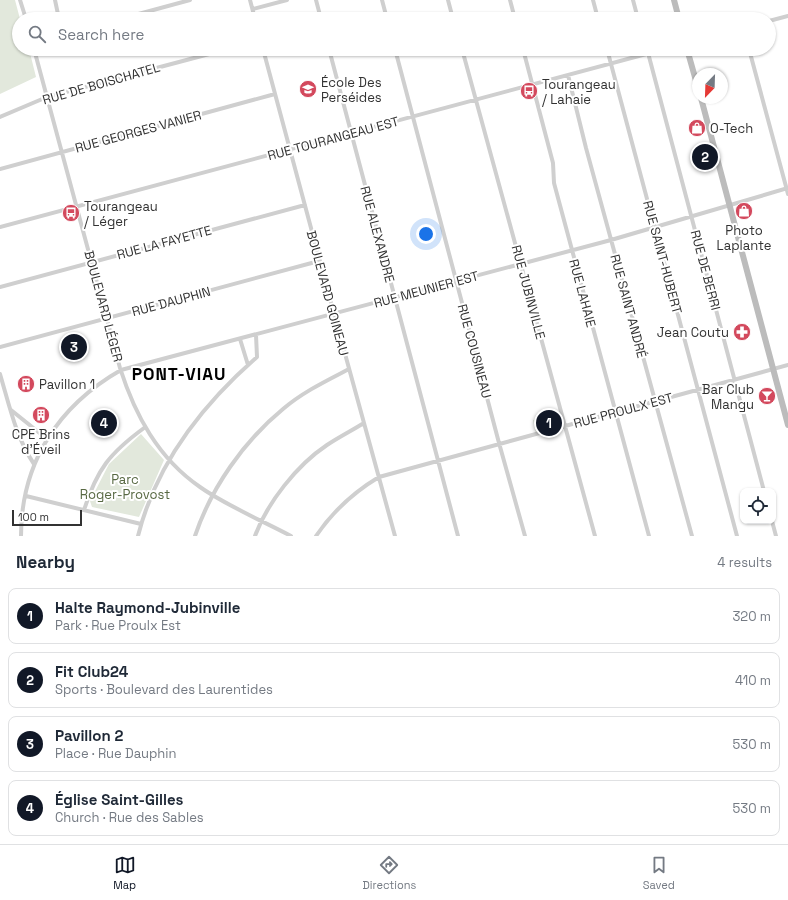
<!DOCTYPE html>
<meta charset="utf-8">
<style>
body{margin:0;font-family:"Space Grotesk",sans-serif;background:#f2f2f3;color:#1f2937}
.controls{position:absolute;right:12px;bottom:12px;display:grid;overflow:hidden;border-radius:8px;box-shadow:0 1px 3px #0004}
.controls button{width:36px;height:36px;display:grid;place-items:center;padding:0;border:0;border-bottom:1px solid #e0e1e3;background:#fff;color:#1f2937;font:20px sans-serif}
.compass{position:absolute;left:692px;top:68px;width:36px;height:36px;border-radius:50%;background:#fff;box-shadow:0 1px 3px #0004;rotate:203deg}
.scale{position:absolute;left:12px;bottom:10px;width:70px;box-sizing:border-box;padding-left:4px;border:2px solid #323232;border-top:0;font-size:11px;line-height:14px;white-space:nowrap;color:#323232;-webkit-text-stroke:3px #fff;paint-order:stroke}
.you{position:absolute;left:426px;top:234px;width:14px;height:14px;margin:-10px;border:3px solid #fff;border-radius:50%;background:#1a73e8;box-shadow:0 0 0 6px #1a73e833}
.badge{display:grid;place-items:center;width:26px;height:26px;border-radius:50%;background:#111827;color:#fff;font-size:13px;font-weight:700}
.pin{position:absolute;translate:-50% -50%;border:2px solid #fff;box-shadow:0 1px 4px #0006}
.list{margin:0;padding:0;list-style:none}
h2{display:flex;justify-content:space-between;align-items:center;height:52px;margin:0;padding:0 16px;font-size:17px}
h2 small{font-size:13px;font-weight:400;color:#747a83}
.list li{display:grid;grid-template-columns:26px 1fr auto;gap:12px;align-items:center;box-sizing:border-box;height:56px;margin:0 8px 8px;padding:0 8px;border:1px solid #e0e1e3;border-radius:8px}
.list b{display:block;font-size:15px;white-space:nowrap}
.list p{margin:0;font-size:13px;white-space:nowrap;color:#747a83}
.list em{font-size:13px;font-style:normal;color:#747a83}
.icon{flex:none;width:22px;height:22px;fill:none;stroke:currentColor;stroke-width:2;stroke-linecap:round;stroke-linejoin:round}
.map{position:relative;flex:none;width:788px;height:536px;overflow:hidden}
.search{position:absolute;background:#fff;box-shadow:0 1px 3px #0004;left:12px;right:12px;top:12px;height:44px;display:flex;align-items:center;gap:10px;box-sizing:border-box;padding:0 14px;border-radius:22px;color:#747a83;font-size:15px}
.sheet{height:308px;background:#fff}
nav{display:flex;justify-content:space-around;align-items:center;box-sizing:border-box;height:56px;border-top:1px solid #e0e1e3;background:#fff;font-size:11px;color:#747a83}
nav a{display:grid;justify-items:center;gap:2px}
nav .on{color:#111827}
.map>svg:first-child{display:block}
.green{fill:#e2e8dc}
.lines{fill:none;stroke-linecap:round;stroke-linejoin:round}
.minor{stroke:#cfcfcf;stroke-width:4}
.secondary{stroke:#bcbcbc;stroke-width:6}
.labels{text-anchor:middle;stroke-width:4;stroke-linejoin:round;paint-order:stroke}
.poi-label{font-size:13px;fill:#323232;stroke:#fff;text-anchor:start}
.street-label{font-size:13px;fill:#323232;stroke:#fff}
.park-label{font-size:13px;fill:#586943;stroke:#fff}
.district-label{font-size:17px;font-weight:bold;letter-spacing:1px;fill:#000;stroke:#fff}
</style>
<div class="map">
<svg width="788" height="536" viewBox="0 0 788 536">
<rect width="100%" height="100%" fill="#fff"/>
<path class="green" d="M0,0H15L20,19L19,49H29L36,77L0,94Z
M561,414L565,426L536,433L533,420Z
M141,434L164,460L139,517L92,507L90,501L109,464Z"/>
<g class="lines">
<path class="minor" d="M20,0L26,19
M55,0L59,19
M250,0L255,19
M316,0L321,19
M382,0L387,19
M448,0L453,19
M510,0L515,19
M593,0L598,19
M633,0L638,19
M253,9L287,0
M120,19L190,0
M769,21L788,16
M34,49L120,368C135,415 158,458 200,487C225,505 263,521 291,536
M263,49L333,310L395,536
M329,49L458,536
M395,49L499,443L525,536
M462,49L595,536
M523,49L553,163L554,183L649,536
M607,49L737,536
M647,49L764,491
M749,49L788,194
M568,75L586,148L692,536
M0,117L47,97L228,49
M0,169L275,94
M0,227L665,49
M0,287L305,205
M240,339L248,365
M0,347L319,261
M0,374C9,404 16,438 34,464
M11,410L47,439
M26,496L141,524
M84,510C97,469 110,453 144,428
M772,521L776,536
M21,536C21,463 58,406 121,370L611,240L788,188
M138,536C156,464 202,405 257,357L256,335
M195,536C211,488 244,441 283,409C303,392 326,381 349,369
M255,536C267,503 297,465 327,445C339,437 351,431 364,423
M316,536C333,511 354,492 379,477L788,365"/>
<path class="secondary" d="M674,0L679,19
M687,49L698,88
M701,98L788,425"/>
</g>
<defs>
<symbol id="school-disc" viewBox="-11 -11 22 22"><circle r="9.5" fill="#d3495d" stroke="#fff"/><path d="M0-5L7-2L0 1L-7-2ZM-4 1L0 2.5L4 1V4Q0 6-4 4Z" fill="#fff"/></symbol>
<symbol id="bus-disc" viewBox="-11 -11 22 22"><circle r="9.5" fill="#d3495d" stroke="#fff"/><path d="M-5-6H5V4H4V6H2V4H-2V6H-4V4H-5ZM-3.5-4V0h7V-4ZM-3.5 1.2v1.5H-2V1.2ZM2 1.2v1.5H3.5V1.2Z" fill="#fff"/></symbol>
<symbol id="shop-disc" viewBox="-11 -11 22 22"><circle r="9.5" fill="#d3495d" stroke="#fff"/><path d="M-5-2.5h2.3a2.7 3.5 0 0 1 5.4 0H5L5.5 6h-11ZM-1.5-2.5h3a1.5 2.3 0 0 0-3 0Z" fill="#fff"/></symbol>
<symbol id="pharmacy-disc" viewBox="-11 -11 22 22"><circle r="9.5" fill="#d3495d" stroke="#fff"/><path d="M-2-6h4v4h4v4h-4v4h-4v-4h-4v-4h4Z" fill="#fff"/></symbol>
<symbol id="building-disc" viewBox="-11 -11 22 22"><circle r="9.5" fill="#d3495d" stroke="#fff"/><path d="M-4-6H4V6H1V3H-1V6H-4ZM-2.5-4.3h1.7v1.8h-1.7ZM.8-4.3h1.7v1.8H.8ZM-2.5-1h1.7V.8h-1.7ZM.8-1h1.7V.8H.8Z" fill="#fff"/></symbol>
<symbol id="bar-disc" viewBox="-11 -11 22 22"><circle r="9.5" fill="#d3495d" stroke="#fff"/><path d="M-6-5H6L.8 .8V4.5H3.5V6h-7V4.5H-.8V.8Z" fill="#fff"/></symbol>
</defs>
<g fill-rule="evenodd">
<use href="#school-disc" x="298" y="79" width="20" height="20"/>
<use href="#bus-disc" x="519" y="81" width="20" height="20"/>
<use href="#shop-disc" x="687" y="118" width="20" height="20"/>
<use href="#shop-disc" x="734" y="201" width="20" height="20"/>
<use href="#bus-disc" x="61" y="203" width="20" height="20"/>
<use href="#pharmacy-disc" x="732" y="322" width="20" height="20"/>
<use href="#building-disc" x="16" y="374" width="20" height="20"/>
<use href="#bar-disc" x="757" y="386" width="20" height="20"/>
<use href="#building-disc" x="31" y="405" width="20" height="20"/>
</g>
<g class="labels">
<g class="poi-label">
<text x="321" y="87">École Des<tspan x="321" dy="15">Perséides</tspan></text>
<text x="542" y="89">Tourangeau<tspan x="542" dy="15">/ Lahaie</tspan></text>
<text x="710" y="133">O-Tech</text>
<text x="84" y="211">Tourangeau<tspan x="84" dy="15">/ Léger</tspan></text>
<text x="744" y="235" text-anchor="middle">Photo<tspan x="744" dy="15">Laplante</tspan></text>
<text x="729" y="337" text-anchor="end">Jean Coutu</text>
<text x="39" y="389">Pavillon 1</text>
<text x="754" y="394" text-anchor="end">Bar Club<tspan x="754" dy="15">Mangu</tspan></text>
<text x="41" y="439" text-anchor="middle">CPE Brins<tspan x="41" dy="15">d'Éveil</tspan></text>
</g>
<g class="street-label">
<text transform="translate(101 83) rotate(-16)" y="5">RUE DE BOISCHATEL</text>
<text transform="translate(138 131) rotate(-15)" y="5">RUE GEORGES VANIER</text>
<text transform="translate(333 138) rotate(-15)" y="5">RUE TOURANGEAU EST</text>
<text transform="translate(378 234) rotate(75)" y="5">RUE ALEXANDRE</text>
<text transform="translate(164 242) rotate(-15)" y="5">RUE LA FAYETTE</text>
<text transform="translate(663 257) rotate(75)" y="5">RUE SAINT-HUBERT</text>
<text transform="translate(706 270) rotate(75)" y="5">RUE DE BERRI</text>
<text transform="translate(426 289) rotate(-15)" y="5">RUE MEUNIER EST</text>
<text transform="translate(529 292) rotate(75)" y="5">RUE JUBINVILLE</text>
<text transform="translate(328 293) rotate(75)" y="5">BOULEVARD GOINEAU</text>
<text transform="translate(583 293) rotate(75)" y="5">RUE LAHAIE</text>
<text transform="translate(171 301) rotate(-15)" y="5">RUE DAUPHIN</text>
<text transform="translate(104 306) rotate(75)" y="5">BOULEVARD LÉGER</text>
<text transform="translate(629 306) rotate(75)" y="5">RUE SAINT ANDRÉ</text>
<text transform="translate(475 351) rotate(75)" y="5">RUE COUSINEAU</text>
<text transform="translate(623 410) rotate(-15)" y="5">RUE PROULX EST</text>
</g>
<g class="park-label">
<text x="125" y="484">Parc<tspan x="125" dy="15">Roger-Provost</tspan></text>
</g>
<g class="district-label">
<text x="179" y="380">PONT-VIAU</text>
</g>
</g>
</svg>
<div class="controls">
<button><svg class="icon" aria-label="locate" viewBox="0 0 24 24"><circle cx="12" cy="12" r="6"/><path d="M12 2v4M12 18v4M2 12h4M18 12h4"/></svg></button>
</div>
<svg class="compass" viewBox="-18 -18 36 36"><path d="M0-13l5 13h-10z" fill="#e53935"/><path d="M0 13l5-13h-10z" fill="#747a83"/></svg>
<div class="scale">100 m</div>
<div class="you"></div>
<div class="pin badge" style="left:549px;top:423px">1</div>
<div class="pin badge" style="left:705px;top:157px">2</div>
<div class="pin badge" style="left:74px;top:347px">3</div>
<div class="pin badge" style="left:104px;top:423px">4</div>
<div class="search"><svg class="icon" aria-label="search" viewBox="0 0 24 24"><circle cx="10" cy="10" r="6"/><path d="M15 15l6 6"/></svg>Search here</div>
</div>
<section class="sheet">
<h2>Nearby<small>4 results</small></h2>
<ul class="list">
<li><span class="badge">1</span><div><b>Halte Raymond-Jubinville</b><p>Park · Rue Proulx Est</p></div><em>320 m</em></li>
<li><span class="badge">2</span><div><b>Fit Club24</b><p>Sports · Boulevard des Laurentides</p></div><em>410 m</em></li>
<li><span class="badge">3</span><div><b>Pavillon 2</b><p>Place · Rue Dauphin</p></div><em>530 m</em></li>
<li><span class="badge">4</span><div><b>Église Saint-Gilles</b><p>Church · Rue des Sables</p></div><em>530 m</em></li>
</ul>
</section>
<nav>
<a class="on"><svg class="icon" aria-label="map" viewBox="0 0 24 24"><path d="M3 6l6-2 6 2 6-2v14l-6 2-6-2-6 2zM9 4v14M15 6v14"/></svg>Map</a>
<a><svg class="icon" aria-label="directions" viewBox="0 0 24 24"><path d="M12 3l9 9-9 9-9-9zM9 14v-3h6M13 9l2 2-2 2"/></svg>Directions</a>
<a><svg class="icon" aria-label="saved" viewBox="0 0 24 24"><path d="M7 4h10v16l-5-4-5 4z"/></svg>Saved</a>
</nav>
